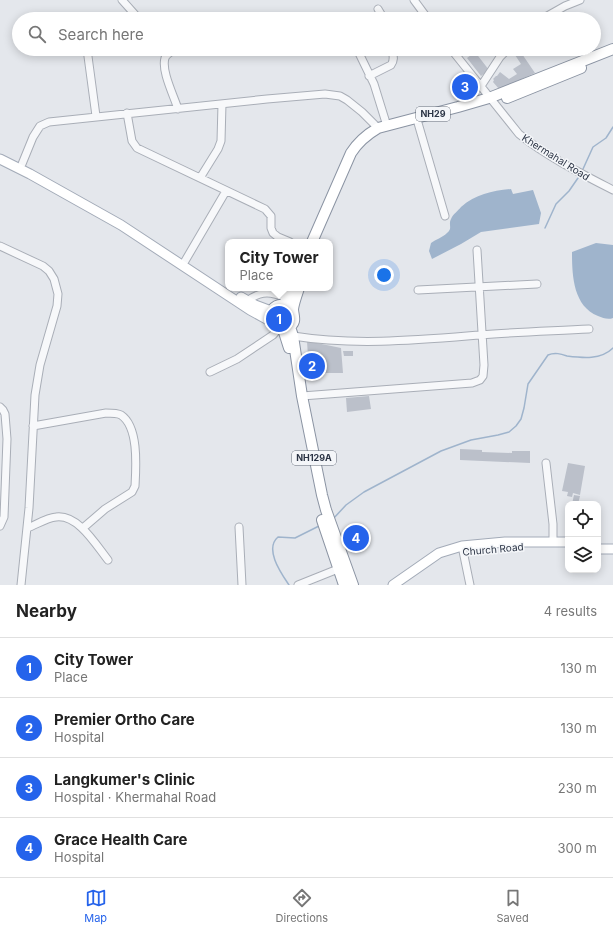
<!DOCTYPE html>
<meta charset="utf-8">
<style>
body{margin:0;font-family:Inter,sans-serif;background:#f2f2f2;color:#222}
.controls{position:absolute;right:12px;bottom:12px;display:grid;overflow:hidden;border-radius:8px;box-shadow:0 2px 10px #0003}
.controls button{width:36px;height:36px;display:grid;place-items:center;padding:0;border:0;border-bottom:1px solid #e0e0e0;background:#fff;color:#222;font:20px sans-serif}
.you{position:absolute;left:384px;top:275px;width:14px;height:14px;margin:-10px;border:3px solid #fff;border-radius:50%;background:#1a73e8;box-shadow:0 0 0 6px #1a73e833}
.badge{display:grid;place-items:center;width:26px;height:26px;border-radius:50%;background:#2563eb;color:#fff;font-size:13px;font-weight:700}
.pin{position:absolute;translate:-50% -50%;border:2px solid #fff;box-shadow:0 1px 4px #0006}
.popup{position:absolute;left:225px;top:239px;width:108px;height:52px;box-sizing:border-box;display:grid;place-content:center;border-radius:8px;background:#fff;filter:drop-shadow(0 1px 3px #0005);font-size:13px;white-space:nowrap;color:#767676}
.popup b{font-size:15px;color:#222}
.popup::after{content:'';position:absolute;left:50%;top:100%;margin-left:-8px;border:8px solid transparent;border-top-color:#fff}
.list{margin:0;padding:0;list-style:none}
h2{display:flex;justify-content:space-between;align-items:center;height:52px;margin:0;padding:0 16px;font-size:17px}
h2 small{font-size:13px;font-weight:400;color:#767676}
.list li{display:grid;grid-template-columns:26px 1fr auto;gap:12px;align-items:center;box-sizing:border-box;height:60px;padding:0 16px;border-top:1px solid #e0e0e0}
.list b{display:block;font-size:15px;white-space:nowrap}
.list p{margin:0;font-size:13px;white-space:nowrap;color:#767676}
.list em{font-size:13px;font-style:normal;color:#767676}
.icon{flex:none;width:22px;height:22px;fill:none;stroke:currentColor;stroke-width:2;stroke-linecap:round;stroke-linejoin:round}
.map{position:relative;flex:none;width:613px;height:585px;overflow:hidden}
.search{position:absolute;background:#fff;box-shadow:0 2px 10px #0003;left:12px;right:12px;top:12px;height:44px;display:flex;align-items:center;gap:10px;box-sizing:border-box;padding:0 14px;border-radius:22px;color:#767676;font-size:15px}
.sheet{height:292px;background:#fff}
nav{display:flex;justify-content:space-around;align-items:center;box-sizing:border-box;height:56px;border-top:1px solid #e0e0e0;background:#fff;font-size:11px;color:#767676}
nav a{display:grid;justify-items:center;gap:2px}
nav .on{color:#2563eb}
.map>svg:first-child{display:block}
.water{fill:#9fb4cc}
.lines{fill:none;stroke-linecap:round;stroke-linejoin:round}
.stream{stroke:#9fb4cc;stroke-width:1.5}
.building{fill:#bbc0ca}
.minor-casing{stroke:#a9aeb7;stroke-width:9}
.major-casing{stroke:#a3abb8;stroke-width:11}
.highway-casing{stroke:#8b94a3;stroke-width:12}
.minor{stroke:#f7f8fa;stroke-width:7}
.major{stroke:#fff;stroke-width:9}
.highway{stroke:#fff;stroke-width:10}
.labels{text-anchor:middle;stroke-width:3;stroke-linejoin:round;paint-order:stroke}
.shield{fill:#f4f6f9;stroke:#676e7b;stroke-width:1}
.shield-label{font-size:9px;font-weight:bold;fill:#2b3445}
.street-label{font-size:10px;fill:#2b3445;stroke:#f4f6f9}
</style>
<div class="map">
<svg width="613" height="585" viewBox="0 0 613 585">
<rect width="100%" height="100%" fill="#e4e7ec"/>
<path class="water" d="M511,189L513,194L533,190L541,213L539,224L481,232L461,244L432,259L429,251L431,243C436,239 442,238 447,233C453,228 448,225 451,219C453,214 458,211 461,207C476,194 492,191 511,189Z
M596,243L613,245V318C608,320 603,318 598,316C573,306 572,275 572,252Z"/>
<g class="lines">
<path class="stream" d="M583,169L593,147L606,138L613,127
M545,228L556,204L569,191L578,178
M333,519L346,505L364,492L441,451L471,440L498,435L509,432L516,426L521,419L524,408L528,384L548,355C555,352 561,354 567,356C583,358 601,360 613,348
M289,585C281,573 264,549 278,537L295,538L319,526"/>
</g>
<path class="building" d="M520,51L535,73L499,89L493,82L494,80L493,79L496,76H497L500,72L509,79L517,74L513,69L521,64L515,55Z
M475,52L489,70L481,76L467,58Z
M462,78L468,88L464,90L458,81Z
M307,341L341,348L343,373H309Z
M343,351H353V356H344Z
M369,396L371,409L347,412L346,398Z
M460,449L482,450V452L512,453V451H530V463L460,460Z
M568,463L585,466L580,495L573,493L572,497L567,496L568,492L562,491Z
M574,495L580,496L578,504H572Z"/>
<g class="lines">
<defs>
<path id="minor" d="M122,0L139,19
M414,0L428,19
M378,9L384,19
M542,19L565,6L580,0
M87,49L96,116
M357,49L374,84L387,126
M451,49L519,134C546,156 582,174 613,190
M369,76L391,65C395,60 393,55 392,49
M481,86L500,57L508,49
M178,109C174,96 161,71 165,58C166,55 169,53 172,51L207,49
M127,113L132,141L137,148L265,209L271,216V228L273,233L278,237L290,242
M418,123L445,216
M22,164L33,137L40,126L49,122L267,99L325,94L340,96L347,100L362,112L378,128
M200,178L218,149L221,141L222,104
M0,246L43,266L49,271L54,279L58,294L57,306L40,365L35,395L29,508L21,585
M185,261L226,191
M418,290L537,284
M247,301C262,290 271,292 287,298
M293,336C355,346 418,340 480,335C517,332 553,331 589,329
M210,372L237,359L273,335L278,329
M302,396L472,383L480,380L483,376L484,365L477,250
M0,407L3,410L5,414L7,439L4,517L0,526
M33,426L106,413C111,413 117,413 121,415C139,427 136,467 135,486L132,492L105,509L83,528
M546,463L553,524V541
M239,527L242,585
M27,528C36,525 46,518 56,517C78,514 96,545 108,560
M463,551L470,585
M298,585L338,569"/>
<path id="major" d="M0,159L30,174L121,225L250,310L270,321
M241,297L255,305L271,311
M598,549H613
M393,585L439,553L462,546L505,542H568"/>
<path id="highway" d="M507,98L581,68
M312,242L351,153C358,142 366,135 378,128L458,107L489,98L613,49
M284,304L292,288
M293,310C287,304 278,302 272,310C264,320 277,334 288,328C298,322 293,316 293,309C294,302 297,294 299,288
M290,327L293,336L302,396L322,495L326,510L353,585
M283,329L289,348
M322,520L344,585"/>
</defs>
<use href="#minor" class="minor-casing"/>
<use href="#major" class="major-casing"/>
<use href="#highway" class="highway-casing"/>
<use href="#minor" class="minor"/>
<use href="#major" class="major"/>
<use href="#highway" class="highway"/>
</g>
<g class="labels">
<g class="shield">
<rect x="416" y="107" width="34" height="14" rx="3"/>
<rect x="292" y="451" width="44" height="14" rx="3"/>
</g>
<g class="shield-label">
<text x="433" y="117">NH29</text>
<text x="314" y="461">NH129A</text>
</g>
<g class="street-label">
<text transform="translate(556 157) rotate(32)" y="4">Khermahal Road</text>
<text transform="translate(493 549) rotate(-5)" y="4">Church Road</text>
</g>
</g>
</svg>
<div class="controls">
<button><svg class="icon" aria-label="locate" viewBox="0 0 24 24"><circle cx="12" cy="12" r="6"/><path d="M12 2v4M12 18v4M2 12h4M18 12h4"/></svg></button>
<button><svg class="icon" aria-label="layers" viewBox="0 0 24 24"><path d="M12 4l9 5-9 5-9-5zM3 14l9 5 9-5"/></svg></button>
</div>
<div class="you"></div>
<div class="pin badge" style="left:279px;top:319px">1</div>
<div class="popup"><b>City Tower</b>Place</div>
<div class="pin badge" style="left:312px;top:366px">2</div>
<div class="pin badge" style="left:465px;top:87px">3</div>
<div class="pin badge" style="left:356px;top:538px">4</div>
<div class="search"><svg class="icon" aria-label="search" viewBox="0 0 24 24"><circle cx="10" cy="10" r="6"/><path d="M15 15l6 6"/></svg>Search here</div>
</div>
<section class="sheet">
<h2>Nearby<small>4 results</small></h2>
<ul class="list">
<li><span class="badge">1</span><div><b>City Tower</b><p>Place</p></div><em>130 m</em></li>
<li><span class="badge">2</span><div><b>Premier Ortho Care</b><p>Hospital</p></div><em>130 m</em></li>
<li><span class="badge">3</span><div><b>Langkumer's Clinic</b><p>Hospital · Khermahal Road</p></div><em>230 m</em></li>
<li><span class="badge">4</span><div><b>Grace Health Care</b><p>Hospital</p></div><em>300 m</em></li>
</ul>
</section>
<nav>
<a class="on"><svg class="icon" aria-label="map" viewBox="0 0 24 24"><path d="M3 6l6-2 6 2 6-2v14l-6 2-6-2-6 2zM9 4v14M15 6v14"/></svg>Map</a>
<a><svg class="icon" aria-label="directions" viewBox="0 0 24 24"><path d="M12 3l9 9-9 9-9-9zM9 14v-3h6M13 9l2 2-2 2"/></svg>Directions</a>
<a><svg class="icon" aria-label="saved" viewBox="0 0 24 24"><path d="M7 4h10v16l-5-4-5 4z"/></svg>Saved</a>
</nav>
